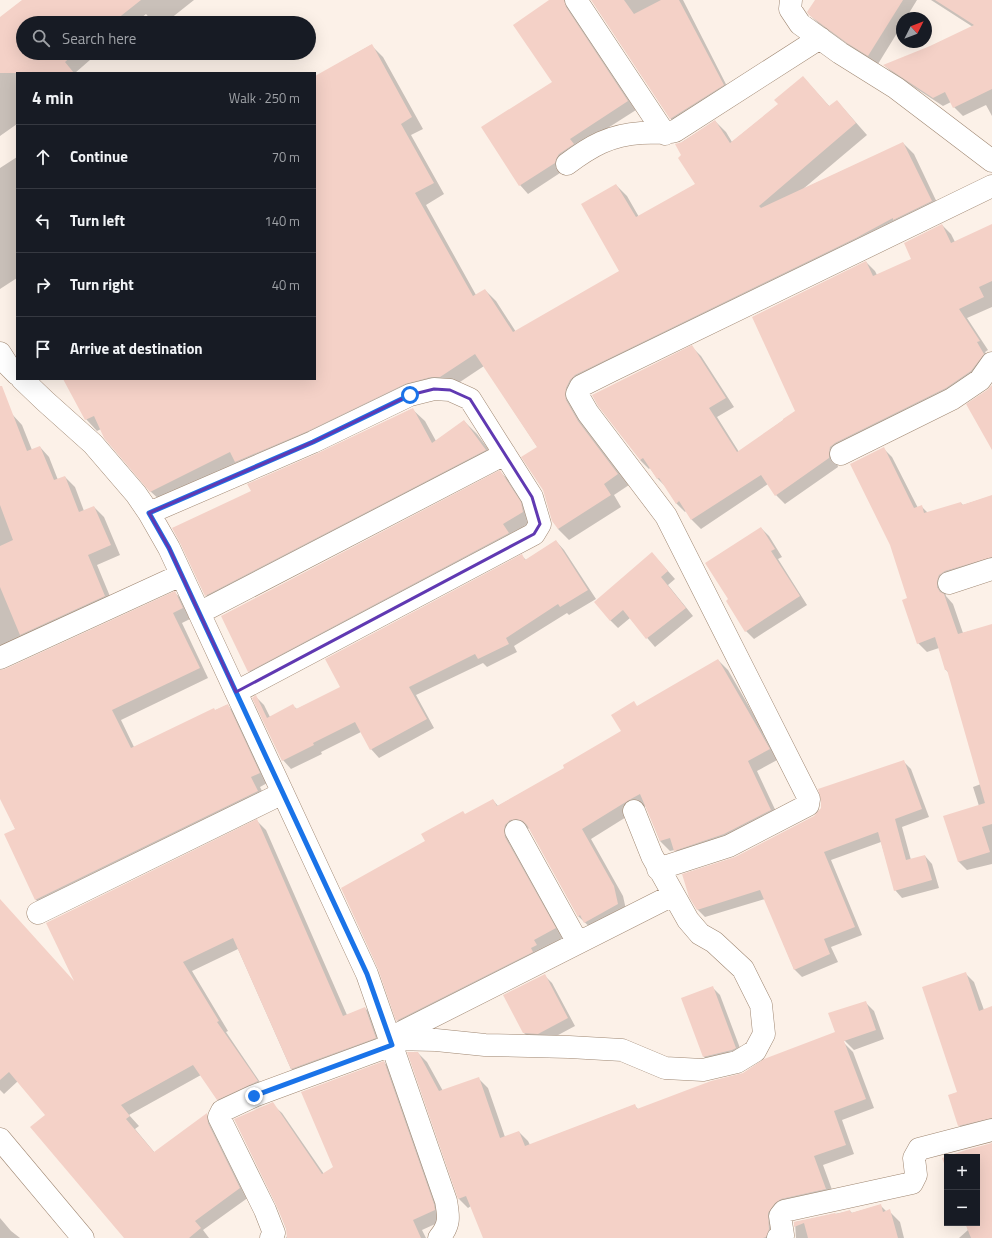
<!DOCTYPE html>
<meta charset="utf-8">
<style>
body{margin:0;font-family:"Titillium Web",sans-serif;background:#242831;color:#f1f3f6}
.controls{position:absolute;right:12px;bottom:12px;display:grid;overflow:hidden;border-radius:0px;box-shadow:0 4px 16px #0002}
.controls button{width:36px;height:36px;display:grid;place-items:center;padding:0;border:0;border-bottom:1px solid #363941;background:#171b24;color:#f1f3f6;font:20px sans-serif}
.compass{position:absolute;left:896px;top:12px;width:36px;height:36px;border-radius:50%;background:#171b24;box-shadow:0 4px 16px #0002;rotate:48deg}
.stop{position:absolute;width:12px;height:12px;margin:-9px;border:3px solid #1a73e8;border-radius:50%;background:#fff}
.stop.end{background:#1a73e8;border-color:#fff;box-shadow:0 1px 4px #0008}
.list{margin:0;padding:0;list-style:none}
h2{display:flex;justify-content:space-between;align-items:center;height:52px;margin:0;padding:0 16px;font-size:17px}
h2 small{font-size:13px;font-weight:400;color:#9ea1a6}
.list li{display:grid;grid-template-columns:26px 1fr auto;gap:12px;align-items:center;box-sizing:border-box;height:64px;padding:0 16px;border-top:1px solid #363941}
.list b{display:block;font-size:15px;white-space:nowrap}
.list em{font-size:13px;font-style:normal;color:#9ea1a6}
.icon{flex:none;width:22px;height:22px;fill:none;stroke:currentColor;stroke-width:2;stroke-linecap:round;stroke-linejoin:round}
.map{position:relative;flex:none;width:992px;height:1238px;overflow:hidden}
.search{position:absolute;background:#171b24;box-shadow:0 4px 16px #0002;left:16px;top:16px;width:300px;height:44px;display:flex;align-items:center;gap:10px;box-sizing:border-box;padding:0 14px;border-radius:22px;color:#9ea1a6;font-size:15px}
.panel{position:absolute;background:#171b24;box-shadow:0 4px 16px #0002;left:16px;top:72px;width:300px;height:308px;border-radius:0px}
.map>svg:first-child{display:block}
.shadow{fill:#0003}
.building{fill:#f4d1c7}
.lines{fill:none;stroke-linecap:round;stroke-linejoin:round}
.minor-casing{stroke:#9f8772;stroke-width:23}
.secondary-casing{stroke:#9f8772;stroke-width:23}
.minor{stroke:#fff;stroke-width:22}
.secondary{stroke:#fff;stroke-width:22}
.route{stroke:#1a73e8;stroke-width:5}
.marked{fill:none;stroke:#6039b2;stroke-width:3;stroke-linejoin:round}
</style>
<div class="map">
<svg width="992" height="1238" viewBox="0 0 992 1238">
<rect width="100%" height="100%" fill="#fcf1e8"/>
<path class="shadow" d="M23,0H194L165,23H154L146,14L135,23H23V53H98L75,73H17V124L0,136V18Z
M551,0H575L636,110L578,147L563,171L528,194L520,185L554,83Z
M592,0H683L731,94L679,127L671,119Z
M816,0H917L906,18H902V25L878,64L857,51L819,24L810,15Z
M931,0H992V116L986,105L963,116L954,107L951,102L943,106L894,74L885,66L930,47L973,27Z
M371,45L383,57L423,129L411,135L444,194L426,205L476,295L485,290L496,301L516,332L621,271L616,185L627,196L639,217L696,184L683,156L682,142L715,121L726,132L732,142L779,104L803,77L830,107L837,101L867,135L803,189L903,143L914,154L942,213L587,386L577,412L589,433L629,485L614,495L621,507L569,540L558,529L538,448L484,366L451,388L162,502L150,491L101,429L97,431L86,419L64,379H315V77Z
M17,157V278L0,289V168Z
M942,225L951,234L955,242L992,225V307L967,318L988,350L985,352L992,362L837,462L838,467L785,504L776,495L768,484L701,529L692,520L686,511L685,512L676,503L666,487L657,478L650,468L649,469L640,460L692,347L701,356L734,407L717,417L739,452L796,411L866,262L875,271L877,275L913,259Z
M0,401L22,425L32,450L40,447L49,457L58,480L65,477L75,487L84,511L94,507L104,517L120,555L97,565L114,606L0,660Z
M412,409L425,421L436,441L464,421L477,434L498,462L218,608L206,595L252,492Z
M883,448L892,457L918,508L922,507L928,513L961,503L963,505L992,496V567L945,589L946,596L953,604L963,633L992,625V864L967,870L958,861L979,806L973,787L981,784L949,673L946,670L939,648L927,652L918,643L908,599Z
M500,472L511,482L531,514L533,522L259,682L249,671Z
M761,528L769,536L782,557L778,559L807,605L754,639L746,631Z
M556,541L564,550L596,599L569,615L567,613L514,646L517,652L487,667L483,663L416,695L434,728L379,758L371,749L361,732L321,752L322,754L291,769L283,760L254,698L256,697L264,705L270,717L293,706L297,709L341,688L522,556L526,560Z
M652,553L675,579L668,585L693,616L655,647L630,618L618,628L610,620Z
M175,593L185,602L192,618L182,623L208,678L121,720L134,747L227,705L237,715L269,782L260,787L267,801L46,909L36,900L6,835L16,830L0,797V671L6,670Z
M718,660L728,670L779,759L757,771L780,820L685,860L675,850L670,851L660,841L646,806L639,809L591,839L623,896L627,914L595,932L578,916L530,829L527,828L520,830L565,939L407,1030L397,1020L427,842L466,815L493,800L498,806L566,768L622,731L638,707Z
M903,761L911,769L929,817L902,827L911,860L925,856L932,864L939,888L902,898L895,890L881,842L831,860L862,935L831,947L838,962L802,977L794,969L765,899L705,917L697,909L735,858L814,817Z
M257,821L266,830L347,1015L365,1008L374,1017L384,1047L301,1078L291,1069L238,949L192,971L228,1031L226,1032L266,1091L227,1108L217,1099L201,1075L129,1115L139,1126L135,1129L155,1153L207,1115L216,1124L249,1197L203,1230L209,1238H126L47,1115L18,1081L4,1094L0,1090V900L74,985Z
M965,973L974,982L984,1010L992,1007V1128L968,1134L959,1125L958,1092Z
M544,975L552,983L575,1026L547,1041H532L524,1033Z
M712,987L720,995L743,1056L712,1064L704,1057Z
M865,1002L874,1011L884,1039L854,1050L845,1041H842L853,1052L874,1108L842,1120L854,1154L823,1165L835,1198L791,1207L778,1238H484L471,1206L468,1208L459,1199L409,1053H418L427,1062L443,1091L479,1079L488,1088L505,1137L519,1132L528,1141L530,1145L634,1105L639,1110L744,1074L836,1033Z
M384,1062L393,1072L444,1220L422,1230L426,1238H286L288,1234L277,1204L272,1104L282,1113L324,1174L334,1168Z
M992,1144V1238H959L968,1230L966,1223H977V1157H948Z
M880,1205L888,1213H891L900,1222L904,1238H796L795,1222L850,1211L852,1213Z
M0,1218L11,1231L20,1238H0Z"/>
<path class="building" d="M22,0H141L112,23H23V53H75L65,62L74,73H0V17Z
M549,0H564L566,7L628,101L570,139L574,144L559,154L556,159L555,163L519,186L481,127L552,82L513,25Z
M591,0H624L634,14L661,0H679L724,85L670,119Z
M815,0H903L868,56L847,43L809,15L807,12Z
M935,0H992V89L953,108L945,92L933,98L883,65L930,46L974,25Z
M372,44L412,117L401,124L434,183L415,193L473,296L485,289L513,332L619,271L581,204L616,184L636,217L695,184L678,158L681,155L675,144L682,142L715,120L730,143L778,104L774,100L803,76L829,106L837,100L856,123L759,206L761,208L903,142L932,201L893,220V218L856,238L575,375L570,380L566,388L565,395L566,400L578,421L618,474L604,484L611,495L558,529L552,521L543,490L521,457L537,447L475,354L440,377H431L405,384L308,431L235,462L230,452L150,492L104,438L94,416L85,420L63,379H315V76Z
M942,224L951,243L992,224V281L979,287L984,297L959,309L980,341L977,342L984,354L971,371L946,388L835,443L830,447L829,453V458L775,496L761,475L691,520L679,501L676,504L659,478L657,479L643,458L640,460L598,406L592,395L692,345L726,398L709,408L737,452L783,420V419L795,411L752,317L866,261L873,276L911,259L904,243Z
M992,385V450L966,404L987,390Z
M0,386H2L27,451L40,446L54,480L65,476L79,512L94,506L111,545L88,555L105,596L20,635L0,587V546L13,540L0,505Z
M413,408L432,443L464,420L486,450L205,596L180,543L172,528L251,491L247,484L318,453Z
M884,447L914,508L922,505L924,513L961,502L962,505L992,495V557L945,571L939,575L937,581V587L940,592L944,594L958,634L992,624V824L982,827L990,852L958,862L943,816L985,803L947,670H945L935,637L917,644L902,600L907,598L890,545L850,464Z
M500,470L521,502L523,512L503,524L509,533L248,672L221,616Z
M761,527L775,549L771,551L800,596L745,632L726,601L728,599L705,563Z
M556,540L588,590L560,607L558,604L506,638L509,644L478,659L475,654L409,687L427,719L370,750L355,722L313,743L314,745L282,761L252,698L256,695L267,718L293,704L296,709L340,687L325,659L522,554L525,560Z
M652,552L668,571L661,577L686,608L646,639L623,610L610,621L594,602Z
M175,591L183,608L173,613L200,668L112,710L131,748L214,708L215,710L228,704L260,773L251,777L258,791L35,900L4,834L15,829L0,799V670L5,669Z
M718,659L770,749L748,761L771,810L724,834L674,851L670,838L660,841L640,794L629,800L582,829L614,886L618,904L584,923L580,915L578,917L527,825L523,821L517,819L510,820L505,825L504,830L505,837L556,928L534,940L537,945L531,948L533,952L396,1021L378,969L341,888L425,841L421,834L463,811L465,814L493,799L497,806L564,768L563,765L621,731L611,715L634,701L637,706Z
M904,760L922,809L895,819L906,860L925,855L932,880L894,891L878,832L824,852L855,927L824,939L830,954L794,970L760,890L697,910L689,897L682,874L735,857L814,816L821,808V801L818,789Z
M257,819L343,1016L365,1007L376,1038L291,1069L233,938L183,962L219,1021L217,1022L258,1081L217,1100L193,1065L121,1105L130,1116L126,1119L154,1152L207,1113L208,1123L240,1188L195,1221L201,1228L189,1238H124L30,1127L45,1115L9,1072L0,1080V899L74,981L46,923Z
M966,972L979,1011L992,1006V1118L958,1126L948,1095L957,1092L922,987Z
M545,974L568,1018L538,1034L523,1033L503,995Z
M713,986L736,1048L732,1050L703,1057L681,998Z
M866,1001L876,1030L844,1041L866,1099L834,1111L846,1145L814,1156L826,1189L781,1199L775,1203L768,1213L769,1229L766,1237L763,1238H483L466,1196L458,1199L407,1052H418L439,1091L479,1077L500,1138L519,1131L525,1146L635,1104L637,1109L711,1081L743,1073L764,1059L835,1032L828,1013Z
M384,1061L434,1204L435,1210L413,1220L421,1238H287L286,1228L276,1205L234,1119L273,1102L322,1174L333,1167L301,1092Z
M992,1143V1238H971L965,1223H977V1157H947V1172L942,1158L966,1150Z
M881,1204L883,1212L890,1209L898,1238H808L804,1223L794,1227V1222L835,1213L836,1214L850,1210L851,1213Z"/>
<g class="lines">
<defs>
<path id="minor" d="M576,0L665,134
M791,0L790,9L800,24L840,53L896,88L992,161
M567,164C591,146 610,135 641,133C653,132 663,134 675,131L820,38
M0,353L7,364L17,374
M22,379L45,401L93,444L136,494L149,513L169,548L367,974L446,1201C449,1217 450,1225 439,1238
M841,454L952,399L980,380L992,363
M149,513L313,442L410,395L434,389L450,390L470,399L532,497L540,524L534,534L236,692
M949,583L992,569
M199,613L505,454
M0,658L181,575
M516,831L578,943
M658,869L729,846L808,805L809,799L666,516L588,413L577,394L581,386L611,371L992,186
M38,913L283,793
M392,1037L673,895
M389,1039L436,1040L485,1045L569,1047L622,1050L665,1068L703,1070L737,1062L755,1051L764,1034L761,1005L743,969L714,942L700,934L688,920L652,856L634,811
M271,1238L274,1233L265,1210L219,1117L222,1111L254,1096L392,1045
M778,1238L783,1235L780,1216L784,1211L912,1183L916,1175L914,1158L919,1149L992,1130"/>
<path id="secondary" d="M0,1139L83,1238"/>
</defs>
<use href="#minor" class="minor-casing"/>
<use href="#secondary" class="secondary-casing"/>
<use href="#minor" class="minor"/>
<use href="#secondary" class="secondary"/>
</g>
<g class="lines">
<path class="route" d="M254,1096L392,1045L367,974L169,548L149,513L313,442L410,395"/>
</g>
<path class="marked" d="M434,389L450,390L470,399L532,497L540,524L534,534L236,692L169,548L149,513L313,442L410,395Z"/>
</svg>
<div class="controls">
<button>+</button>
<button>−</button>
</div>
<svg class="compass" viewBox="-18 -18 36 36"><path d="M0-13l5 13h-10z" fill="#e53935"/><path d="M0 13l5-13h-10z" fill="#9ea1a6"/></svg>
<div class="stop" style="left:410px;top:395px"></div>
<div class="stop end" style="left:254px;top:1096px"></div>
<div class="search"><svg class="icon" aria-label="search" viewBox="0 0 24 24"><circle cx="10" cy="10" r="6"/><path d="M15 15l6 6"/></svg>Search here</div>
<section class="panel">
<h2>4 min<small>Walk · 250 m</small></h2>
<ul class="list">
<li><svg class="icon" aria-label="ahead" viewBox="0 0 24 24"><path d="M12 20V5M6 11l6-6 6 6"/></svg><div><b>Continue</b></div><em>70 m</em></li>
<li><svg class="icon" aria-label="left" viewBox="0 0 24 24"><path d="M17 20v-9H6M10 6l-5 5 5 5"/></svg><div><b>Turn left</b></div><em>140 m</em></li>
<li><svg class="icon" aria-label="right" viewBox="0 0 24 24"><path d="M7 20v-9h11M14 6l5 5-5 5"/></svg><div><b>Turn right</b></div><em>40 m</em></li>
<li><svg class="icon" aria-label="arrive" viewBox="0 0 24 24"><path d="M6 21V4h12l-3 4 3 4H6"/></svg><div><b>Arrive at destination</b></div></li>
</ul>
</section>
</div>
